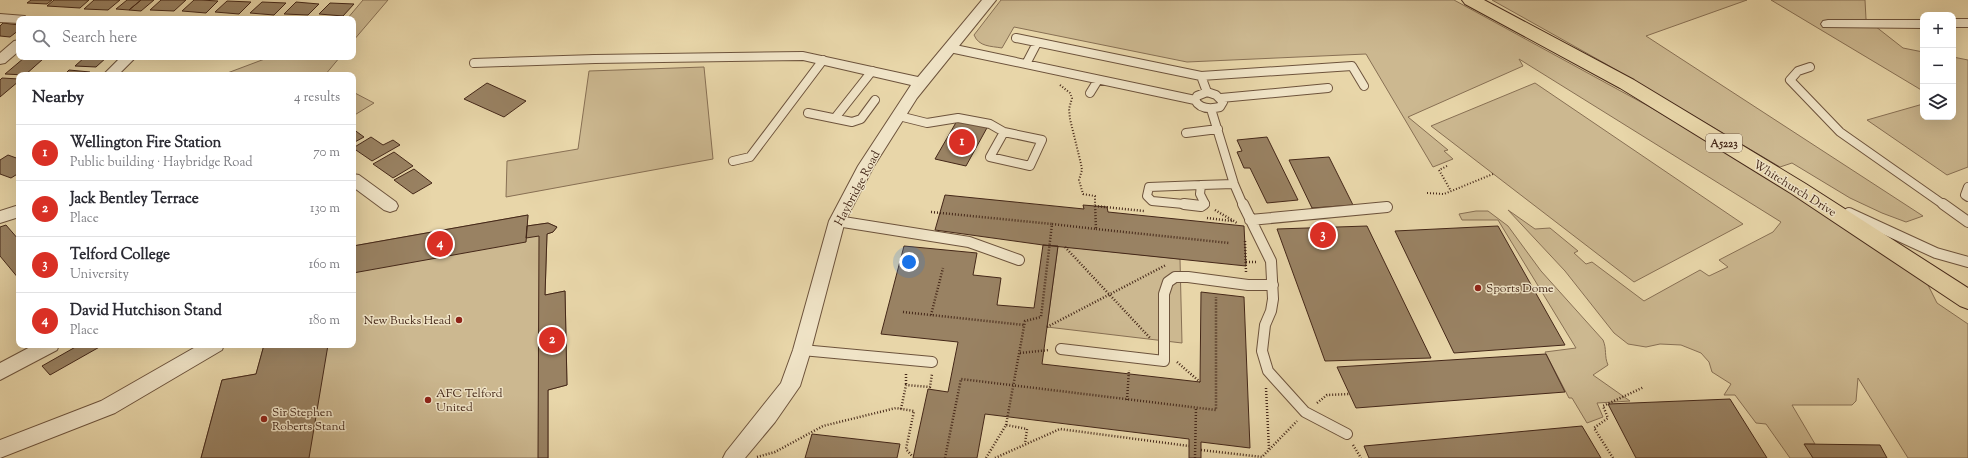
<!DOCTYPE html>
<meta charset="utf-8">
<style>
body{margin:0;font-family:"Sorts Mill Goudy",serif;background:#f7f7f7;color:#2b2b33}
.controls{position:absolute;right:12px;top:12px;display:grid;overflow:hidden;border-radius:8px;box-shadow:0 4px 16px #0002}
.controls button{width:36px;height:36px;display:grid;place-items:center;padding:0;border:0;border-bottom:1px solid #e1e1e2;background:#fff;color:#2b2b33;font:20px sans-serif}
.you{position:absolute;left:909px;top:262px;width:14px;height:14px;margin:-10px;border:3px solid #fff;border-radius:50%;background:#1a73e8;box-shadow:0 0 0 6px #1a73e833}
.badge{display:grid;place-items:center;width:26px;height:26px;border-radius:50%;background:#d93025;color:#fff;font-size:13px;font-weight:700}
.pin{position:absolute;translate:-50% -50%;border:2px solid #fff;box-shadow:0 1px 4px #0006}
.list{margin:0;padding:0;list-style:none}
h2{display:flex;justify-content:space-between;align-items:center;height:52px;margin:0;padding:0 16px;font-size:17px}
h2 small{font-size:13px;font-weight:400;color:#7c7c81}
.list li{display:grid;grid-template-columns:26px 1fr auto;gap:12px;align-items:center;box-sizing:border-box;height:56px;padding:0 16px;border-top:1px solid #e1e1e2}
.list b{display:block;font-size:15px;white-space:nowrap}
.list p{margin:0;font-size:13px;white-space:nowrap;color:#7c7c81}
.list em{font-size:13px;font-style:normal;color:#7c7c81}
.icon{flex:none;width:22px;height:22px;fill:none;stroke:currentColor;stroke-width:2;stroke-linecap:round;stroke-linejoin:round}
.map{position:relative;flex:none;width:1968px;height:458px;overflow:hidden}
.search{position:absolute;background:#fff;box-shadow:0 4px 16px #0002;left:16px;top:16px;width:340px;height:44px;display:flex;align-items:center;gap:10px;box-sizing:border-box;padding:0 14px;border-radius:8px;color:#7c7c81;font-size:15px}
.panel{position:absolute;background:#fff;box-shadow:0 4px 16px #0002;left:16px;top:72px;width:340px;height:276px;border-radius:8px}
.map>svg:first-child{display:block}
.green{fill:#ccb890;stroke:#887054}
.building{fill:#998263;stroke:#442718}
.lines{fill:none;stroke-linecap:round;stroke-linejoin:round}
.service-far1-casing{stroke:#6d533c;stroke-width:10}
.service-casing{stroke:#6d533c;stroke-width:12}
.minor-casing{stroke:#6d533c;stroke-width:2}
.primary-casing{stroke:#442718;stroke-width:2}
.path-far1{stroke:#442718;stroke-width:2;stroke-dasharray:1 2;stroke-linecap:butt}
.path{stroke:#442718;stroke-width:2.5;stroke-dasharray:1 2;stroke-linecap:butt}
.service-far1{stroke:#f0e4c7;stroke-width:8}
.service{stroke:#f0e4c7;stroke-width:10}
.minor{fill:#f0e4c7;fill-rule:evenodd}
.primary{fill:#e8d6a9;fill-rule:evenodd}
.poi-dot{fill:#8f2418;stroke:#f0e4c7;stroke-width:1.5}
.labels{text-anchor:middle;stroke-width:3;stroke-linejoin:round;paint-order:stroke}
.shield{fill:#f0e4c7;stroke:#78604c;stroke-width:1}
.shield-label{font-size:11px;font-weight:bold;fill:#442718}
.street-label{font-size:12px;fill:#442718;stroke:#f0e4c7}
.poi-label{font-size:12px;fill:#442718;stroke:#f0e4c7;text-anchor:start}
</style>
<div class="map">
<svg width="1968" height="458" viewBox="0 0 1968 458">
<rect width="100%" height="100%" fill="#e8d6a9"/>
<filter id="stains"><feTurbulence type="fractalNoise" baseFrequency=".005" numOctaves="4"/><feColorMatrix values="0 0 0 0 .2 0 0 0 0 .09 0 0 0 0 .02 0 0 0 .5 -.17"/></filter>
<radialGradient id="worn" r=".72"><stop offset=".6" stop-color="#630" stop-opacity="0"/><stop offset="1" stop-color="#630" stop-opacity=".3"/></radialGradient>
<path class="green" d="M363,0H388L353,41V19H347Z
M1001,0H1454L1650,107L1766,176L1925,279L1937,303L1968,324V458H1908L1858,378L1856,401L1852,405H1792L1815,444H1805L1813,458H1790L1766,424L1756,423L1735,395H1724L1731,384L1712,372L1709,362L1701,353L1681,345L1660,344L1646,347L1628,344L1614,333L1565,271L1508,210L1535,229L1550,228L1578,251L1574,253L1586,264L1592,262L1644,301L1700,270L1709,276L1728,267L1719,260L1773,232L1781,222L1519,59L1523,66L1408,117L1448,150L1444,151L1453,159L1433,167L1366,54L1187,62L1014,27L1002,48C991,46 979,47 974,35Z
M1492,0H1747L1646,36L1923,216L1906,222L1882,213L1850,198L1792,163L1780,167L1606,64Z
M1771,0H1865L1866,19L1903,48L1923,52V91Z
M270,57H340L325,75H222Z
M1953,57L1968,60V167L1947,175L1867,120L1923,104V117H1953Z
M704,67L713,159L506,197L507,161L578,149L589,71Z
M1535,83L1743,224L1634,282L1431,126Z
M353,92L374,103L353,116Z
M1476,211H1488L1508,226L1541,271L1603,340C1607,349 1604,356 1608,365L1593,375L1630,401L1597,403L1603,417L1587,423L1572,398H1569L1545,352L1576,348L1498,220H1462L1459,214Z
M528,215L527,226L548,223L557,227L553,232L547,234L545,295L565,291L567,385L548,390V458H201L222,380L256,374L264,345H353V246Z
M1058,246L1180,259L1182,343L1047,327Z"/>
<path class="building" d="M31,0H52L47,4L27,3Z
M54,0H89L80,8L47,6Z
M94,0H120L108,10L84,9Z
M127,0H141L129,10L116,9Z
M141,0H154L141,11L129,10Z
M161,0H186L174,11L150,10Z
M194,0H201L218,1L206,13L182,11Z
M227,1L251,2L239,14L215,12Z
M262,2L286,3L274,15L250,13Z
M296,2L319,4L308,15L284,14Z
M330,3L354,4L343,16L319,14Z
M3,23L19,25V30L10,37L0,36V26Z
M85,57H107L96,67L75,66Z
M24,58L43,59L25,75L5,74Z
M69,70L90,72L87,75H64Z
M2,78L19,79V81L0,97V80Z
M487,83L526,101L504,117L464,99Z
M958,119L988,126L966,166L935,159Z
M353,129L364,137L353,143Z
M371,137L383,145L393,140L400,145L372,161L353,148Z
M1267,137L1298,200L1267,203L1250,168H1244L1237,152L1242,151L1237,140Z
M394,152L413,166L393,178L373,164Z
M8,155L19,159V173L11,178L0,174V160Z
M1329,157L1353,205L1312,208L1289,160Z
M414,169L432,183L413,194L394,180Z
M945,195L1084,209L1083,205L1107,207L1108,212L1244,226L1246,266L1043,245L935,230Z
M528,215L526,242L353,273V246Z
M548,223L557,227L553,232L547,234L545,295L565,291L567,385L548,390V458H538L539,236L526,238L527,226Z
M6,225L19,240V279L0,256V227Z
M1367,226L1431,358L1325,361L1277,229Z
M1498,226L1565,345L1454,353L1395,231Z
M1043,245L1058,246L1042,364L1200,382L1201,292L1244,297L1250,448L1201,442V458H1189V439L985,414L977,458H913L928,389L948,392L958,342L881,334L904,246L977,253L973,275L1001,278L997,305L1034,308Z
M79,345H103L50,375L42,366Z
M264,345H328L309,458H201L222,380L256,374Z
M1546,354L1565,392L1356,408L1337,367Z
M1730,399L1767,458H1636L1608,404Z
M1582,426L1601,458H1369L1364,446Z
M812,434L900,444L897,458H805Z
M1804,444L1880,445L1887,458H1813Z"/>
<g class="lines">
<defs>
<path id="service-far1" d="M1016,38L1201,76
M950,48L1195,100
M474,63L595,59
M1026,64L1037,43
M1810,67L1798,71L1790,80L1840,132L1944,205
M1207,92L1201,76L1352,66L1364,86
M1207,92L1216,95L1223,102L1220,107C1211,109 1200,110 1195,100L1197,96Z
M1090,93L1098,80
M1221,98L1328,88
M1211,109L1234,184L1243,205
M808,113L852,122L861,119L875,100
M899,116L927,123L958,118L990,124L1004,132
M835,118L872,71
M1004,132L1042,140L1030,166L990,157Z
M1186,133L1218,129
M733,161L750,157L823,60
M1201,185L1200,194L1205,204L1202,205
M1201,185L1234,184
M1968,187L1965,195L1968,197
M1194,205L1152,201L1147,196L1149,187L1201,185"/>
<path id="service" d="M1184,204L1201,206L1204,204
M1243,204L1271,261L1273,299L1271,311L1265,325L1262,351L1268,371L1305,412L1347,434
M1943,204L1968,222
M1849,213L1936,253L1968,262
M1250,220L1387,207
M837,221L969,242L1019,260
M1061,349L1164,361V294L1168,282L1175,277H1188L1248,285H1273
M802,350L932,362"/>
<path id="minor" d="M982,0H996L917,98L874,166L845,221L811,350L800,386L775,422L745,458H723L726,452L781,383L793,350L829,221L858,166L911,85L803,60L595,63L590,62L588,59L590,56L595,55L803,52L918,77Z
M0,14L25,16L27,19H19V23L0,22Z
M1953,19H1968V27H1953Z
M1828,20H1923V28L1823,27L1821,24L1823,21Z
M19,40V51L5,63L0,64V53L14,41Z
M121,57H136L118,75H103Z
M353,174L359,175L396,202L398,206L396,210L390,212L384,210L353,187Z
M19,205V217L0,223V211Z
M34,345H59L57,350L0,380V363Z
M199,345H224L222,350L115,413L0,458V440L101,401Z"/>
<path id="primary" d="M1462,0H1484L1634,80L1806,184L1968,288V309L1960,306L1792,194L1620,88L1465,4Z"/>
</defs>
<use href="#service-far1" class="service-far1-casing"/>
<use href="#service" class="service-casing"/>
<use href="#minor" class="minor-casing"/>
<use href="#primary" class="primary-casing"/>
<path class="path-far1" d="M1060,85L1070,93L1072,98L1069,109L1070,119L1081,164L1082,170L1079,180L1083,194L1095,196V205
M1447,166L1439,170L1451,191
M1427,193L1444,194L1493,174"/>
<path class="path" d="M1095,206L1144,211
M1215,210L1237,223
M931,212L1052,224
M1207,218L1232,221
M1096,229L1229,243
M1245,241L1246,272
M1065,247L1151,339
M1246,262H1257
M903,312L1024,325
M931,315L943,268
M1047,327L1166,265
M1020,353L1049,350
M1177,362L1200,382
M906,374V385
M1266,388L1269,449
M1127,400L1129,370
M1317,403L1327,395L1350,394
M901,409L906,385L930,387L932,374
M1006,425L1025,321L1041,317L1052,224L1096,229L1095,204
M1353,445L1361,458
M1201,450L1262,457L1297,421
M757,457L775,452L823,426L896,408L914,411L906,449L912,456
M945,458L961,379L1216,410V297
M986,458L1006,425L1027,429L1025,444
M995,458L1060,429L1189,446
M1195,458L1196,408
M1613,458L1594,428L1608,418L1603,406L1644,387"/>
<use href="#service-far1" class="service-far1"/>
<use href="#service" class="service"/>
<use href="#minor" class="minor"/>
<use href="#primary" class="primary"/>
</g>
<g class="poi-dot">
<circle cx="1478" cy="288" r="4"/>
<circle cx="459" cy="320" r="4"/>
<circle cx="428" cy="400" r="4"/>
<circle cx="264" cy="419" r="4"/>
</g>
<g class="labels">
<rect class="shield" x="1706" y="134" width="36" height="18" rx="3"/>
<g class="shield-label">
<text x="1724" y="147">A5223</text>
</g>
<g class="street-label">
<text transform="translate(857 188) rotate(-62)" y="4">Haybridge Road</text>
<text transform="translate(1795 188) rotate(32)" y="4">Whitchurch Drive</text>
</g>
<g class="poi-label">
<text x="1486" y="292">Sports Dome</text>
<text x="451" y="324" text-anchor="end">New Bucks Head</text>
<text x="436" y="397">AFC Telford<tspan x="436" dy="14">United</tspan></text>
<text x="272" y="416">Sir Stephen<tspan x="272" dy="14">Roberts Stand</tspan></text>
</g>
</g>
<rect width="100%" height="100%" filter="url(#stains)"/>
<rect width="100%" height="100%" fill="url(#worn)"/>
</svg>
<div class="controls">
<button>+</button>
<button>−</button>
<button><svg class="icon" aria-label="layers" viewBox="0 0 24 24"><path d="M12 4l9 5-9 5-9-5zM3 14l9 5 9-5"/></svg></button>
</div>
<div class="you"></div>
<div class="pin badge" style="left:962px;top:142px">1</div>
<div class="pin badge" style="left:552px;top:340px">2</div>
<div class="pin badge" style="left:1323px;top:235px">3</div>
<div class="pin badge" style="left:440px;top:244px">4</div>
<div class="search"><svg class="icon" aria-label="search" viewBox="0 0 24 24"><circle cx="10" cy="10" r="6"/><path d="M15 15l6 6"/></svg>Search here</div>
<section class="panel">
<h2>Nearby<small>4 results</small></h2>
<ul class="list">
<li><span class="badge">1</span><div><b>Wellington Fire Station</b><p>Public building · Haybridge Road</p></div><em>70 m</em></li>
<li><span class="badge">2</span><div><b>Jack Bentley Terrace</b><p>Place</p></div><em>130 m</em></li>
<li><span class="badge">3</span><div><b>Telford College</b><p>University</p></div><em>160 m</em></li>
<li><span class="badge">4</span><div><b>David Hutchison Stand</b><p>Place</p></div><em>180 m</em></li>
</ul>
</section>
</div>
